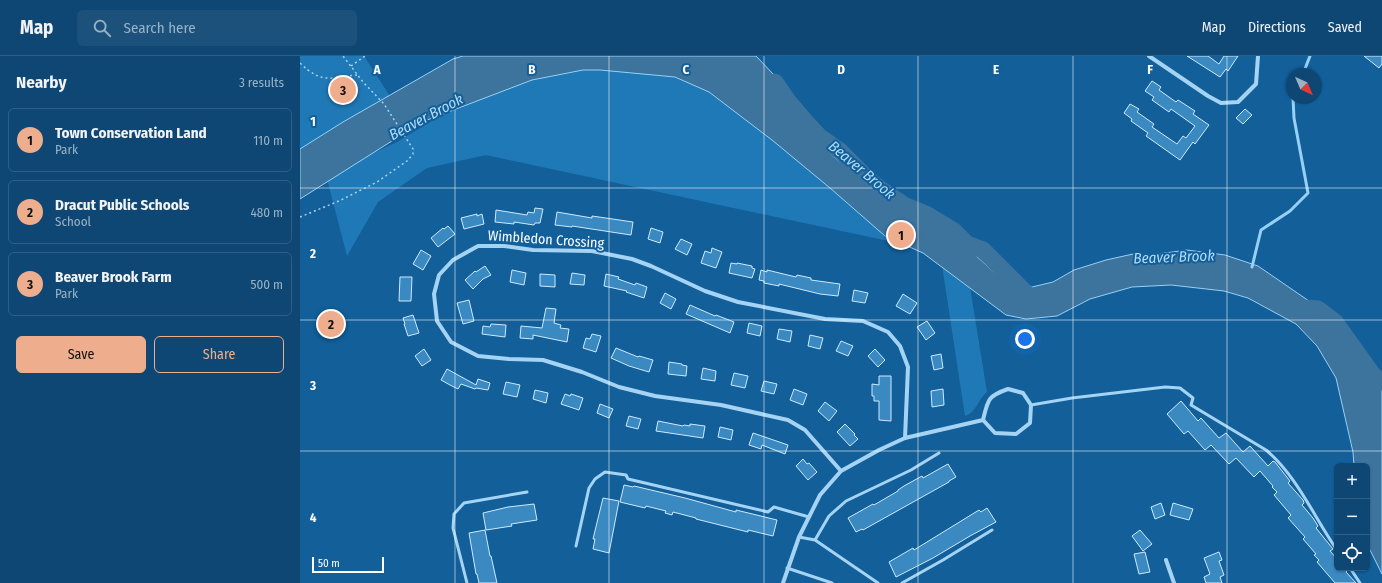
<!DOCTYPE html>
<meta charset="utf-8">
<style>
body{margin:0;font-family:"Fira Sans Condensed",sans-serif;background:#1c517c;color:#f1f3f6}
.controls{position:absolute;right:12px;bottom:12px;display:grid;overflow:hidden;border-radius:6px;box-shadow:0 1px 3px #0004}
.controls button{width:36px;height:36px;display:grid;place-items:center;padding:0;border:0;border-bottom:1px solid #2e5f86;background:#0e4774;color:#f1f3f6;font:20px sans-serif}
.compass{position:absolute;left:986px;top:12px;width:36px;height:36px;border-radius:50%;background:#0e4774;box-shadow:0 1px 3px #0004;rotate:136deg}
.scale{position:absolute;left:12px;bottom:10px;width:72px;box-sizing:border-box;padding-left:4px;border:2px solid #fff;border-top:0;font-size:11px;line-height:14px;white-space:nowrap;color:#fff;-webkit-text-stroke:3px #125f9a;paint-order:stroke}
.you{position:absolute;left:725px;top:283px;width:14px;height:14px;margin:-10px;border:3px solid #fff;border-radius:50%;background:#1a73e8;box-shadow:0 0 0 6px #1a73e833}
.badge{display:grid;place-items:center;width:26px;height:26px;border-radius:50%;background:#eead8d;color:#111;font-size:13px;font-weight:700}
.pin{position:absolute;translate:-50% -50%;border:2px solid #fff;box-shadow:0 1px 4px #0006}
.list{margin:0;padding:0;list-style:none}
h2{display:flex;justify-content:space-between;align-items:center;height:52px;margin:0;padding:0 16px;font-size:17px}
h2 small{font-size:13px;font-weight:400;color:#9bb2c5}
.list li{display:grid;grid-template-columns:26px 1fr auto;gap:12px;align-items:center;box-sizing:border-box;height:64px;margin:0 8px 8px;padding:0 8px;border:1px solid #2e5f86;border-radius:6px}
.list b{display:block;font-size:15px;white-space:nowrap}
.list p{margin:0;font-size:13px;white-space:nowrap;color:#9bb2c5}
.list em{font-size:13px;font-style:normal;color:#9bb2c5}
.actions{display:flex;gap:8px;padding:12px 16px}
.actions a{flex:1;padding:9px 0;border:1px solid #eead8d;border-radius:6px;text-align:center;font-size:14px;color:#eead8d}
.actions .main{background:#eead8d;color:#111}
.icon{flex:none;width:22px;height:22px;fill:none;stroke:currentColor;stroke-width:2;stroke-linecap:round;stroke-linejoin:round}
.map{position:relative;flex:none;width:1082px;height:527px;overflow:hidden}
header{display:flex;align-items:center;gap:24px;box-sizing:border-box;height:56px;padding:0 20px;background:#0e4774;border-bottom:1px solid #2e5f86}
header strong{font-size:19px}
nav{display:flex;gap:22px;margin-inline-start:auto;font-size:14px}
.search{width:280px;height:36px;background:#1c517c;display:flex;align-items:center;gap:10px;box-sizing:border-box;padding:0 14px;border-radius:6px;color:#9bb2c5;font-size:15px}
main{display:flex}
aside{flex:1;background:#0e4774}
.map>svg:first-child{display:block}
.green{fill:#2079b7}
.water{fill:#3d749e;stroke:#97d0f7}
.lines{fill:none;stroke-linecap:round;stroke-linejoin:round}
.stream{stroke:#97d0f7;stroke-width:3}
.river{stroke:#3d749e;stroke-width:17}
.building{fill:#3b89c1;stroke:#cdeafe}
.path{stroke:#a5d3f4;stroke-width:1.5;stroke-dasharray:2 3;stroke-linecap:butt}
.service{stroke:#a5d3f4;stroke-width:3}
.minor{stroke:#a5d3f4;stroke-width:4}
.grid{fill:none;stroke:#fff;stroke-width:1;stroke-opacity:0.55}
.labels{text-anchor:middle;stroke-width:4;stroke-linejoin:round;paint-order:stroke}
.street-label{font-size:14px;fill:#fff;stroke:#125f9a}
.water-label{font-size:15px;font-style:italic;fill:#b1dcfa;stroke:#125f9a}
.grid-label{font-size:13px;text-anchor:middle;font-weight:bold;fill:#fff;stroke:#125f9a;stroke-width:4;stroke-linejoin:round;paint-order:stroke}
</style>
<header>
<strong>Map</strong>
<div class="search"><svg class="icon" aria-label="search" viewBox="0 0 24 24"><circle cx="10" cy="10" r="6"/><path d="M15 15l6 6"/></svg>Search here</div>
<nav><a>Map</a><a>Directions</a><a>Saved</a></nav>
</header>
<main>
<aside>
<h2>Nearby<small>3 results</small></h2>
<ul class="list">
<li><span class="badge">1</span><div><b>Town Conservation Land</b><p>Park</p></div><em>110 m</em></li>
<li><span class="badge">2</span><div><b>Dracut Public Schools</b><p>School</p></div><em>480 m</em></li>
<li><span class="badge">3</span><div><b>Beaver Brook Farm</b><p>Park</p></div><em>500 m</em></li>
</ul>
<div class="actions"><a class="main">Save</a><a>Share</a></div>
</aside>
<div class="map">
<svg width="1082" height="527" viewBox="0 0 1082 527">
<rect width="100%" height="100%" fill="#125f9a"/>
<path class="green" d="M0,0H64L108,68L0,119Z
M305,1L436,14L526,108L664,194L687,336C678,343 677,356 665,360L640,196L186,99L127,112L78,146L47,200L26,119L97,86L207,20Z"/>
<path class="water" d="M163,0H456L474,19L486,39L490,50L507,78L541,107L553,113L559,119L607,146L673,197L696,218L714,229L732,231L753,226L774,214L806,204L833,198L843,200L887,194L925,199L958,210L1009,245L1024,259L1082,329V518L1067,488V410H1054L1053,396L1036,322L1017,290L996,268L948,242L924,235L871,229L832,231L790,243L757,260L726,263L706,259L623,197L585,180L530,132L472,84L409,36L375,21L300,14H283L232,24L122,66L0,143V93L43,66L153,3Z"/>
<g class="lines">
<path class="stream" d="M1003,18L1010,0
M952,211L961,174L990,155L1008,137L994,62L993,42"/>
<path class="river" d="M475,26L488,45L505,65L520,81L540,95L567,122L579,132L604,149L626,158L654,175L667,188L683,194L733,244
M995,248L1003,252L1018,253L1035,266L1073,319L1082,326"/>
</g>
<path class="building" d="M887,0H908L919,8L924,0H938L928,15L926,13L920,21Z
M1064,0H1082V8L1079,12Z
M852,25L861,31L859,34L876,46L878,44L895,55L893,58L909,69L895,88L893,86L880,104L846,80L848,77L831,65L832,63L824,57L830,48L839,53L837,56L854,68L852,71L877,88L883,80L886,82L895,70L871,53L869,56L852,44L854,41L845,35Z
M945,53L952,59L943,68L936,62Z
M235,152L243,153L240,167H235L234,169L214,166V168L195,166L196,154L227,159L228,156L234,157Z
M257,156L292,162V160L333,166L331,179L272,170V171L255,169Z
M177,158V160L182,158L184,168L164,173L161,162Z
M148,170L155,178L138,191L131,182L143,172L144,173Z
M351,172L363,176L360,187L348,183Z
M381,183L392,188L387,199L375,193Z
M412,192L422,196L416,212L401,207L405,195L411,197Z
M121,194L131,200L123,214L113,208Z
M431,207L437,208V207L452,210V212L455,213L452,222L429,217Z
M185,210L191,219L183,223L173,233L165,224L175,215L176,216Z
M212,214L226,217L224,229L210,226Z
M461,214L467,216V214L496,221L497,219L511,222V224L540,228L538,240L520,238L479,228V230L464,227V225L459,224Z
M272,217L285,219L284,229L270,228Z
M240,218L255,219V231L240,230Z
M306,218L319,221L318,223L335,229L336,227L347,231L344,242L326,236L327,235L304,230Z
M100,221H112L111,245H99Z
M554,234L568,237L565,247L552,245Z
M365,237L376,243L371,253L360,247Z
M603,238L617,247L610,258L596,250Z
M169,244L174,265L163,268L157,247Z
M390,249L415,260L416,259L434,266L430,277L386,258Z
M246,252L256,253L254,267L261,269L260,272L269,273L267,286L233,279V283L220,282L221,270L242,272Z
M113,259L119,277L108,280L104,268H105L103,262Z
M627,265L635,277L626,284L617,271Z
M449,267L462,270L460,280L447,277Z
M191,268L206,269L205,281L182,278L183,270L190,271Z
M479,273L492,275L490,286L477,283Z
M292,278L301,280L296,296L283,292L286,282L290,283Z
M510,279L523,282L520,293L508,290Z
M541,285L553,290L548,300L536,295Z
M316,292L338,301L339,300L353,304L349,316L329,310L311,302Z
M124,293L131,304L122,310L115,300Z
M575,293L585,304L578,311L568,300Z
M641,298L643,312L634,314L631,300Z
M369,306L382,308V309L387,310L386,320L368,318Z
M403,312L416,315L415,325L401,323Z
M147,313L176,329L178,323L190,327L188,334L176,332L175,333L161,328L158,333L150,329L141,324Z
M434,317L448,320L445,332L431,329Z
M579,320H591V365L579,364V345H574V340H572V328L579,329Z
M464,325L477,328L474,338L461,335Z
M206,326L220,329L217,341L203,338Z
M494,333L507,338L503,349L490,344Z
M643,333L644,349L632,351L631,335Z
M235,334L248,337L246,347L233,343Z
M265,338L270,340L271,338L283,342L279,354L261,348Z
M881,345L898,365L901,362L919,382L926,377L943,396L950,390L968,410L973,405L975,406L990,425L988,427L1003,444L1004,447L1002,449L1013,462L1018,470L1016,472L1033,493L1030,495L1037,503V512H1047L1048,514L1046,516L1056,527H1035L1017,506L1019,504L1014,499L1016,498L1003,483L1005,481L988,462L991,459L974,439L977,436L972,431L973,430L960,415L954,421L936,402L929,408L911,389L905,394L888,375L884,378L867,358Z
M525,346L537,355L529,365L518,355Z
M300,348L313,353L309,362L297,357Z
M329,360L341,363L338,373L326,370Z
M358,365L383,370L384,369L390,370V368L405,370L403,382L356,375Z
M545,368L555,378L554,379L558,383L550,390L537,376Z
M420,371L433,374L431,384L418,381Z
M453,377L488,389L485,398L462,389L461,393L449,389Z
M503,403L507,408L509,407L517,416L508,424L496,410Z
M648,408L656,421L649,425V426L563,474L562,473L556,476L548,462L573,448L574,449L598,435V434L604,430L622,420L623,422Z
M324,429L333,431L334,430L385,442L436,456V454L477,464L473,480L448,474V476L396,463V462L373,456L372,459L365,457L366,455L346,450L345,452L320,446Z
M303,442L319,445L309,497L293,493L295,483H293Z
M861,447L865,459L855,463L851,451Z
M873,447L893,453L889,464L870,459Z
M234,448L237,464L211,468L212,470L186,474L183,457L208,451Z
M687,452L696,466L670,480L633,502L596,521L589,506L613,492L614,494L679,454L681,456Z
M185,474L190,500H191L197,527H179L177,518H176L169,477Z
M840,474L852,488L843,495L832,480Z
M845,496L850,516L839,518L834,498Z
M919,496L922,504L919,505L924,519L920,521L922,527H906L904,521L910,518L904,502Z"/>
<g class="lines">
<path class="path" d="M0,7C22,28 29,22 57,19
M51,10L65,0
M0,161L39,145L77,126L107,105L113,98V93L84,48L63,26L43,0"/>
<path class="service" d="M731,349L772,342L865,331L880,332L893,342L891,349L966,394C997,420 1014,461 1037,494
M499,481L515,484L529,460L546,445L611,414L639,397
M515,484L578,527
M276,490L289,432L295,423L305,416L326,419L328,423L468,456L474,451L509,461
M487,512L532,527
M1050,512L1060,527
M167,527L153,472L154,458L164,447L227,436
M602,527L643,504L692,474"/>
<path class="minor" d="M849,0L908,40L921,47L938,46L956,28L958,0
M708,333L723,337L731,349L730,367L716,378L695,377L683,364C688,343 688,340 708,333Z
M541,415L505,374L488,364L421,349L355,340L319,331L282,316L243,304L209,303L178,300L151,286L137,265L134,238L139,219L153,204L178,190H204L233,194L292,195L332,203L351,210L405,235L438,246L525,263L563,265L588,276L600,290L608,311L605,382
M866,504L874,527
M483,527L499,481L520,439L541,415L579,394L605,382L683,364"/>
</g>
<path class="grid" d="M155,0V527M309,0V527M464,0V527M618,0V527M773,0V527M927,0V527M0,132H1082M0,264H1082M0,395H1082"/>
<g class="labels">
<g class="street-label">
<text transform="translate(246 183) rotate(4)" y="5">Wimbledon Crossing</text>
</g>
<g class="water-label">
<text transform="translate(126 61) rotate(-28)" y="5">Beaver Brook</text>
<text transform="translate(562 114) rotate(40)" y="5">Beaver Brook</text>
<text transform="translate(874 201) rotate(-2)" y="5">Beaver Brook</text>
</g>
</g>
<g class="grid-label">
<text x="77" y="18">A</text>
<text x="232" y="18">B</text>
<text x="386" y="18">C</text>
<text x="541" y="18">D</text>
<text x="696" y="18">E</text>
<text x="850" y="18">F</text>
<text x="13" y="70">1</text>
<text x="13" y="202">2</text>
<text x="13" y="334">3</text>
<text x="13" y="466">4</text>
</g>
</svg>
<div class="controls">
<button>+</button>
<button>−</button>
<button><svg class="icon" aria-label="locate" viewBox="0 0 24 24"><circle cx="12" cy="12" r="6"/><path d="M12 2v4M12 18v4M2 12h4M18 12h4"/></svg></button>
</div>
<svg class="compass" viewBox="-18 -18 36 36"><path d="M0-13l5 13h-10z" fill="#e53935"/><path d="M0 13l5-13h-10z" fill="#9bb2c5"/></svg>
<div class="scale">50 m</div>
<div class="you"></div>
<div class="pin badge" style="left:601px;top:179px">1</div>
<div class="pin badge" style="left:31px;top:268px">2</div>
<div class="pin badge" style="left:43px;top:34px">3</div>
</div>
</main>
